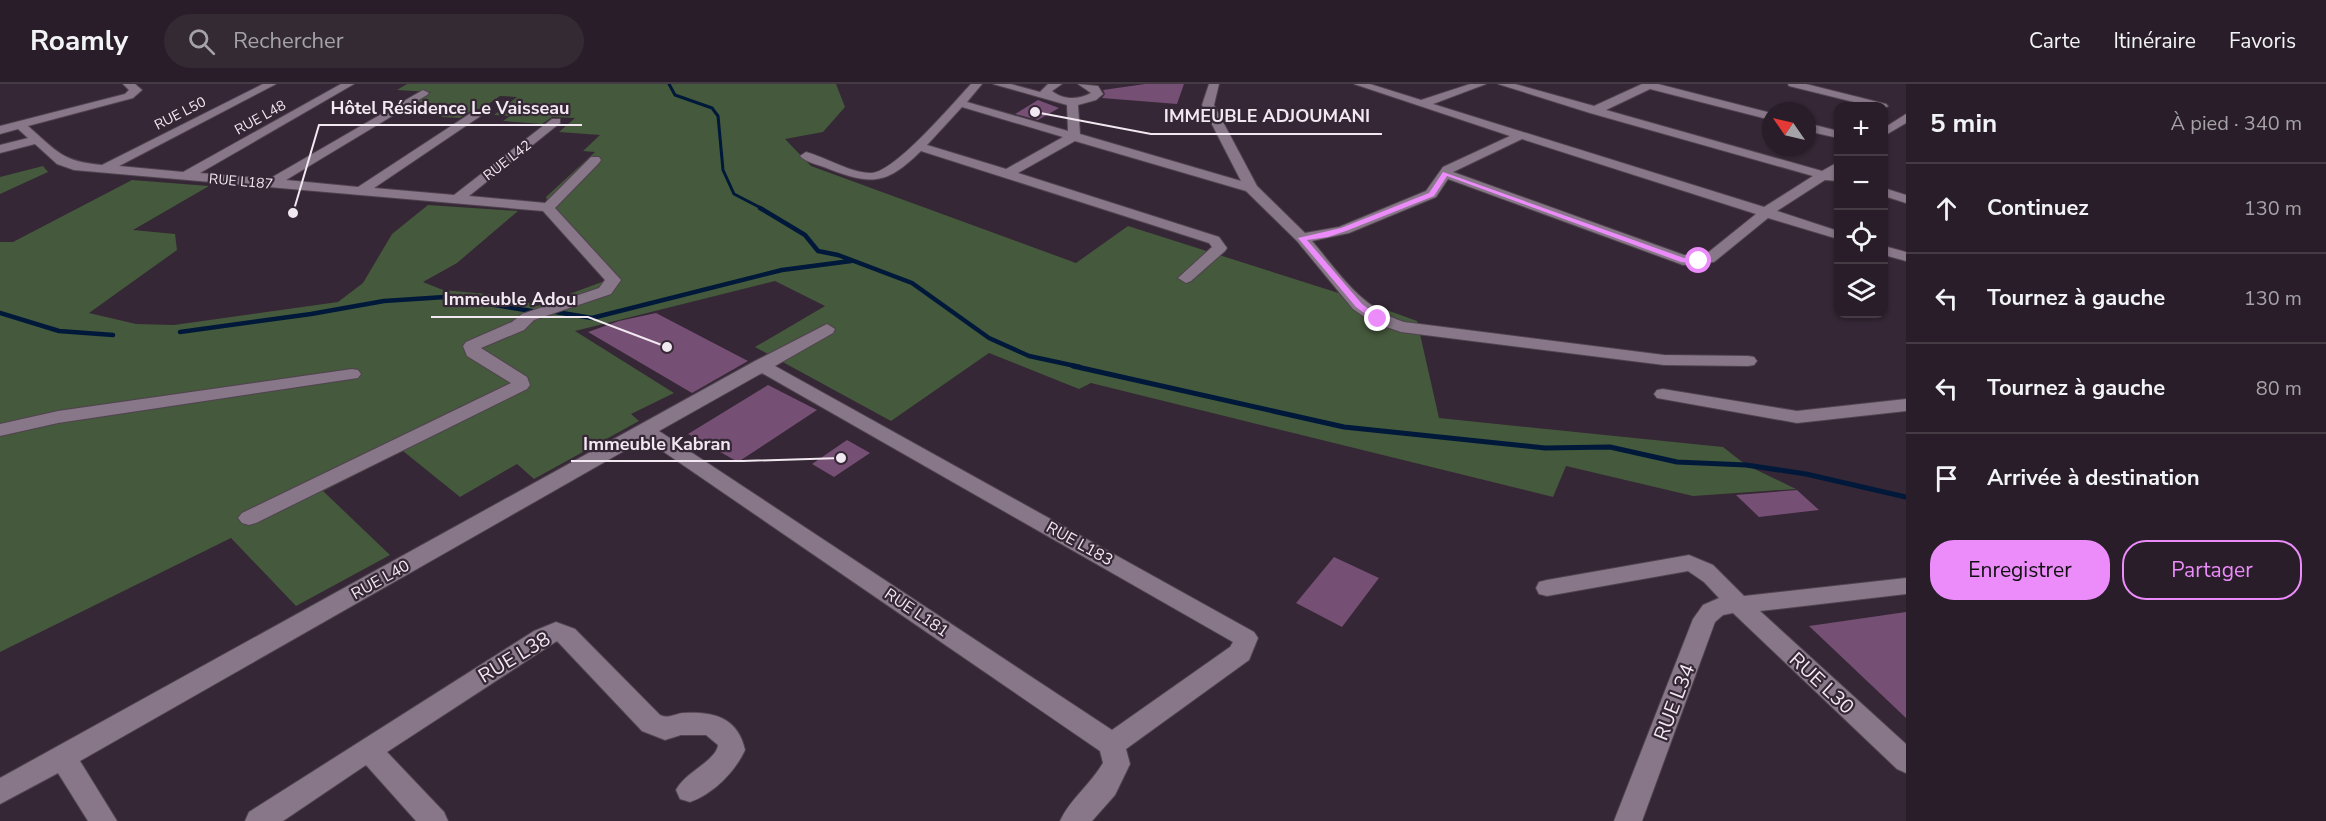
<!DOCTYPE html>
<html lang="fr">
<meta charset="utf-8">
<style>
body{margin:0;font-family:"Nunito Sans",sans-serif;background:#342a34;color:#f1f3f6}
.controls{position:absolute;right:18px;top:18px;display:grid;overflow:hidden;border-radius:12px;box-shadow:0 2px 4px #0004}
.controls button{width:54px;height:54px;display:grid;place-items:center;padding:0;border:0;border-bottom:2px solid #443b45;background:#281d28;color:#f1f3f6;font:30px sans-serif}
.compass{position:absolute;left:1762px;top:18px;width:54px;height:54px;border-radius:50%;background:#281d28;box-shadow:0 2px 4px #0004;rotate:304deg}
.stop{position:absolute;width:18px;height:18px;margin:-14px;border:4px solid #ec8cfa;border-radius:50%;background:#fff}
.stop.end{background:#ec8cfa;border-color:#fff;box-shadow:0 2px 6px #0008}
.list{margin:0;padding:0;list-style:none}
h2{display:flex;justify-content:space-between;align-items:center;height:78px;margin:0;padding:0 24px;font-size:26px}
h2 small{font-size:20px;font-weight:400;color:#a5a2a8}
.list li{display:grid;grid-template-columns:39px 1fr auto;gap:18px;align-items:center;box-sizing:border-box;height:90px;padding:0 24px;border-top:2px solid #443b45}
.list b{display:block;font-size:22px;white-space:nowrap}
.list em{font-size:20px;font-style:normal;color:#a5a2a8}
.actions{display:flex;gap:12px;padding:18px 24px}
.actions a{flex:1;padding:14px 0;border:2px solid #ec8cfa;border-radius:24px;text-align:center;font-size:21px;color:#ec8cfa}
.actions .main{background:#ec8cfa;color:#111}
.icon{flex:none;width:33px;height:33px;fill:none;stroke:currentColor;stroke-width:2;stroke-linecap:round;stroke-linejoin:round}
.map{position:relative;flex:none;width:1906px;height:737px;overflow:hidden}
header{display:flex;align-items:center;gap:36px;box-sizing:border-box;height:84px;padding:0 30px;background:#281d28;border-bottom:2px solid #443b45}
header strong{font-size:28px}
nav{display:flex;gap:33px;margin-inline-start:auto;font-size:21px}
.search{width:420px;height:54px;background:#342a34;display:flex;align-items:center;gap:15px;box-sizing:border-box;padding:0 21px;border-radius:33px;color:#a5a2a8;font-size:22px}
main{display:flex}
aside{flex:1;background:#281d28}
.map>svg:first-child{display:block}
.green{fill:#45593c}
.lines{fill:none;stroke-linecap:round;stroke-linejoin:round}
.stream-far2{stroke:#00193a;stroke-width:3}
.stream-far1{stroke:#00193a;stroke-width:4.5}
.stream{stroke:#00193a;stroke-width:5}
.building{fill:#754f74}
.minor-casing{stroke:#50434f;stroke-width:2}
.minor{fill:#878;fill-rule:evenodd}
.route{fill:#ec8cfa}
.labels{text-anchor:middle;stroke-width:4.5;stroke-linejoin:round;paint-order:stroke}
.far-street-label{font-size:14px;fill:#f2e8f1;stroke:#352735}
.street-label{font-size:16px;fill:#f2e8f1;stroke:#352735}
.near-street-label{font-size:20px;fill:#f2e8f1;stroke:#352735}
.leader{fill:none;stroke:#f2e8f1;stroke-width:2}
.callout-dot{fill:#f2e8f1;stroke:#352735;stroke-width:2}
.callout-label{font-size:18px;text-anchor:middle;font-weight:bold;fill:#f2e8f1;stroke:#352735;stroke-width:4.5;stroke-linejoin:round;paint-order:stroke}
</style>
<header>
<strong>Roamly</strong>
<div class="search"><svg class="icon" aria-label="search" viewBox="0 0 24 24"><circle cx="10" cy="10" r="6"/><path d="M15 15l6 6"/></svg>Rechercher</div>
<nav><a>Carte</a><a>Itinéraire</a><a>Favoris</a></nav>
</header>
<main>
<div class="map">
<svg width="1906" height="737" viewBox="0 0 1906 737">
<rect width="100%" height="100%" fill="#352735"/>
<path class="green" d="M407,0H836L845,23L823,48L785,55L811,82L1076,179L1128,142L1348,212L1417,237L1439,334L1723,363L1746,381L1796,405L1693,412L1566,382L1553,413L1091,299L1079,305L989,269L891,337L755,263L825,222L775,197L575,247L674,309L631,330L639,337L534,395L517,380L460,413L403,367L323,407L390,471L296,522L231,454L0,568V158H13L132,96L209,102L133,146L175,150L177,166L89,229L136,240L174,241L338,218L363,199L392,150L428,121L518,127L457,179L423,198L443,206L509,212L537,222L610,195L552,128L546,113L595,68L583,67L600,51L559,48L575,34L552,33L542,40L503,37L510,32L494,31L517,13L500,12L481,25H474L460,34L441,33L458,21L416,18L431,8L397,6Z
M43,82L48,88L0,110V93Z"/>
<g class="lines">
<path class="stream-far2" d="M669,0L675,11L712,24L718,32L723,86L734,110L763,125"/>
<path class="stream-far1" d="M760,124L805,151L818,167L838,171L912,199L989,254L1029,272L1080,283
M550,227L592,234L782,186L851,177
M0,229L59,247L113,251
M180,248L311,230L384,217L445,213L538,228"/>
<path class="stream" d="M1073,282L1344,343L1545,364L1610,363L1677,378L1746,381L1806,390L1906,413"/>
</g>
<path class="building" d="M1145,0H1184L1177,20L1102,14L1105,10L1103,6Z
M1038,16L1059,24L1038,36L1015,30Z
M656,229L748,277L692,309L588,248L619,237Z
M768,301L817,326L738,378L688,350Z
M847,356L870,369L834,393L812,380Z
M1797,406L1819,426L1759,433L1736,411Z
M1334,473L1379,494L1342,543L1296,519Z
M1906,528V634L1809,542Z"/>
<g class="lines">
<defs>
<path id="minor" d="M123,0H135L142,6L133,14L28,42C58,68 61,77 102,81L263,0H276L119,82L183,88L341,0H354L200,89L269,95L423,6L429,9L427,11L286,96L358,103L474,27H482V31L374,104L454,111L552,35H560V39L469,112L545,119L591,73H599L601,76L599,79L555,124L621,196L611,210L534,236L524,246L481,264L527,293L530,301L527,305L256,439L249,441L242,439L238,434L242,429L511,299L467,272L463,262L466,258L512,238L522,230L599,204L605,196L543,127L74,86L57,80L35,60L0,69V61L28,54L18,45L0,50V42L125,10L129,6Z
M971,0H982L967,18L1068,47L1067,21L993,0H1011L1040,8L1048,0H1062L1052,7C1063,16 1078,16 1091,9L1078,0L1098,2L1103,10L1096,16L1078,21L1080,50L1241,97L1202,21L1209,0H1219L1214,21L1257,102L1305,149L1339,143L1426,107L1443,83L1510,52L1354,0H1370L1421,16L1470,0H1486L1433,20L1764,123L1813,92L1590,29L1498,0H1515L1594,22L1642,0H1658L1771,29V36L1650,5L1606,26L1822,87L1838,78V87L1834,90L1838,92V97L1825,96L1777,127L1838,147V155L1768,134L1714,178L1683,181L1448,95L1436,113L1349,149L1312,157C1341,191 1360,223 1404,238L1664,271L1748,272L1754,273L1757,277L1754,281L1748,282L1664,281L1401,248L1372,238L1353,225L1297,157L1246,107L1075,57L1018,89L1219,153L1227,164L1225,167L1191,197L1186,199L1178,194L1212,163L1209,159L921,67C887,100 873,102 829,85C820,81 807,79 800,72L806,68C825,73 853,90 872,89C896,87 954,18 971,0ZM962,23L1063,53L1006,85L927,61ZM1522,55L1756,130L1705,171H1684L1453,88Z
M1788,0H1806L1886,20L1888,22L1884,25V22H1870L1789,2Z
M1906,30V39L1884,52V44Z
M1807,39L1838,47V54L1807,47Z
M1884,104L1906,111V119L1884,112Z
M1884,162L1906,168V177L1884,171Z
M827,240L835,245L833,249L775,282L1254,548L1258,554L1249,576L1126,665L1130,680L1115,711L1092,737H1060C1070,715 1091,700 1103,679L1100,667L645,355L80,677L117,737H88L58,689L0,720V694L755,277ZM762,289L1233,558L1230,563L1112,646L659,347Z
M352,285L358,286L361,290L358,294L58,339L0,352V340L58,327Z
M1663,305L1797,327L1906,315V327L1797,339L1657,314L1654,310L1657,306Z
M1689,471L1713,481L1744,512L1906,494V510L1760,527L1906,660V689L1897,685L1733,529L1723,531L1715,538L1642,737H1614L1693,535L1703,521L1719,514L1704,498L1688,487L1547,512L1539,510L1536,504L1539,498L1547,496Z
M556,538L575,545L660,631C669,635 674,630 683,629C713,627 738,633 745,666C735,688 713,710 690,718L680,715L676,706C684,689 716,677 718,661L706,651H681L665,656L642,647L557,557L387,668L444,728L448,737H416L366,681L283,737H245L249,728L534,547Z"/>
</defs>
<use href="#minor" class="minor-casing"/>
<use href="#minor" class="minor"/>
</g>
<path class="route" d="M1443,88L1684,174L1702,177L1699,180L1681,178L1447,92L1434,112L1346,147L1328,153L1307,156L1362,220L1382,235L1375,237L1356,223L1298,154L1341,144L1429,109Z"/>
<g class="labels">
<g class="far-street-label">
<text transform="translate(180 29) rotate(-27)" y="5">RUE L50</text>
<text transform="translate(260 33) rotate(-29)" y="5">RUE L48</text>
<text transform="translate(507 76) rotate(-38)" y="5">RUE L42</text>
<text transform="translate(241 97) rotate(5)" y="5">RUE L187</text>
</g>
<g class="street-label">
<text transform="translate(1080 459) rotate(29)" y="6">RUE L183</text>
<text transform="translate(380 495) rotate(-29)" y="6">RUE L40</text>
<text transform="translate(917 528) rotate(34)" y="6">RUE L181</text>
</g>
<g class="near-street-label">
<text transform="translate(514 573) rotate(-31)" y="7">RUE L38</text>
<text transform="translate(1822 599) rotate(43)" y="7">RUE L30</text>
<text transform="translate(1674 618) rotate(-69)" y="7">RUE L34</text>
</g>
</g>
<path class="leader" d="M293 129L319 41H582M1035 28L1151 50H1382M667 263L588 233H431M841 374L743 377H571"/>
<g class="callout-dot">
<circle cx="293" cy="129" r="6"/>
<circle cx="1035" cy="28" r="6"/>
<circle cx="667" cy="263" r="6"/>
<circle cx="841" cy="374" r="6"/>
</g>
<g class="callout-label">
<text x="450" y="30">Hôtel Résidence Le Vaisseau</text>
<text x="1267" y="38">IMMEUBLE ADJOUMANI</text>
<text x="510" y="221">Immeuble Adou</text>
<text x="657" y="366">Immeuble Kabran</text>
</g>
</svg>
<div class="controls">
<button>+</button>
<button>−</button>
<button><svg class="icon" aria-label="locate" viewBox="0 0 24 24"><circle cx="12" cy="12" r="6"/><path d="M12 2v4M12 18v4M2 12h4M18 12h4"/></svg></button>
<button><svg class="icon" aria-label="layers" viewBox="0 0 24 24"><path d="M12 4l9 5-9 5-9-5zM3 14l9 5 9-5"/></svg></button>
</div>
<svg class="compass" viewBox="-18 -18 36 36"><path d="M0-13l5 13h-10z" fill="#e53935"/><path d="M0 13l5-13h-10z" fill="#a5a2a8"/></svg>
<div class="stop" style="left:1699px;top:177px"></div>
<div class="stop end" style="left:1378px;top:235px"></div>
</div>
<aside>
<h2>5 min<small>À pied · 340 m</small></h2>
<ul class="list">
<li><svg class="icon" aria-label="ahead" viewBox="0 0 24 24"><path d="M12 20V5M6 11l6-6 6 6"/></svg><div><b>Continuez</b></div><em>130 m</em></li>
<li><svg class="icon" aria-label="left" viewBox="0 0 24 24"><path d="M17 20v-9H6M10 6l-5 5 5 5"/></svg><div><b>Tournez à gauche</b></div><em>130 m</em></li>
<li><svg class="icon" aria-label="left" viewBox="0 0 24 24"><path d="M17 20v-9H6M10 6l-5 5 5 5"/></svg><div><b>Tournez à gauche</b></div><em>80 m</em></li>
<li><svg class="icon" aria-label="arrive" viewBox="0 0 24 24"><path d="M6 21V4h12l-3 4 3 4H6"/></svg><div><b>Arrivée à destination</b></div></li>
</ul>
<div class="actions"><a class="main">Enregistrer</a><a>Partager</a></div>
</aside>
</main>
